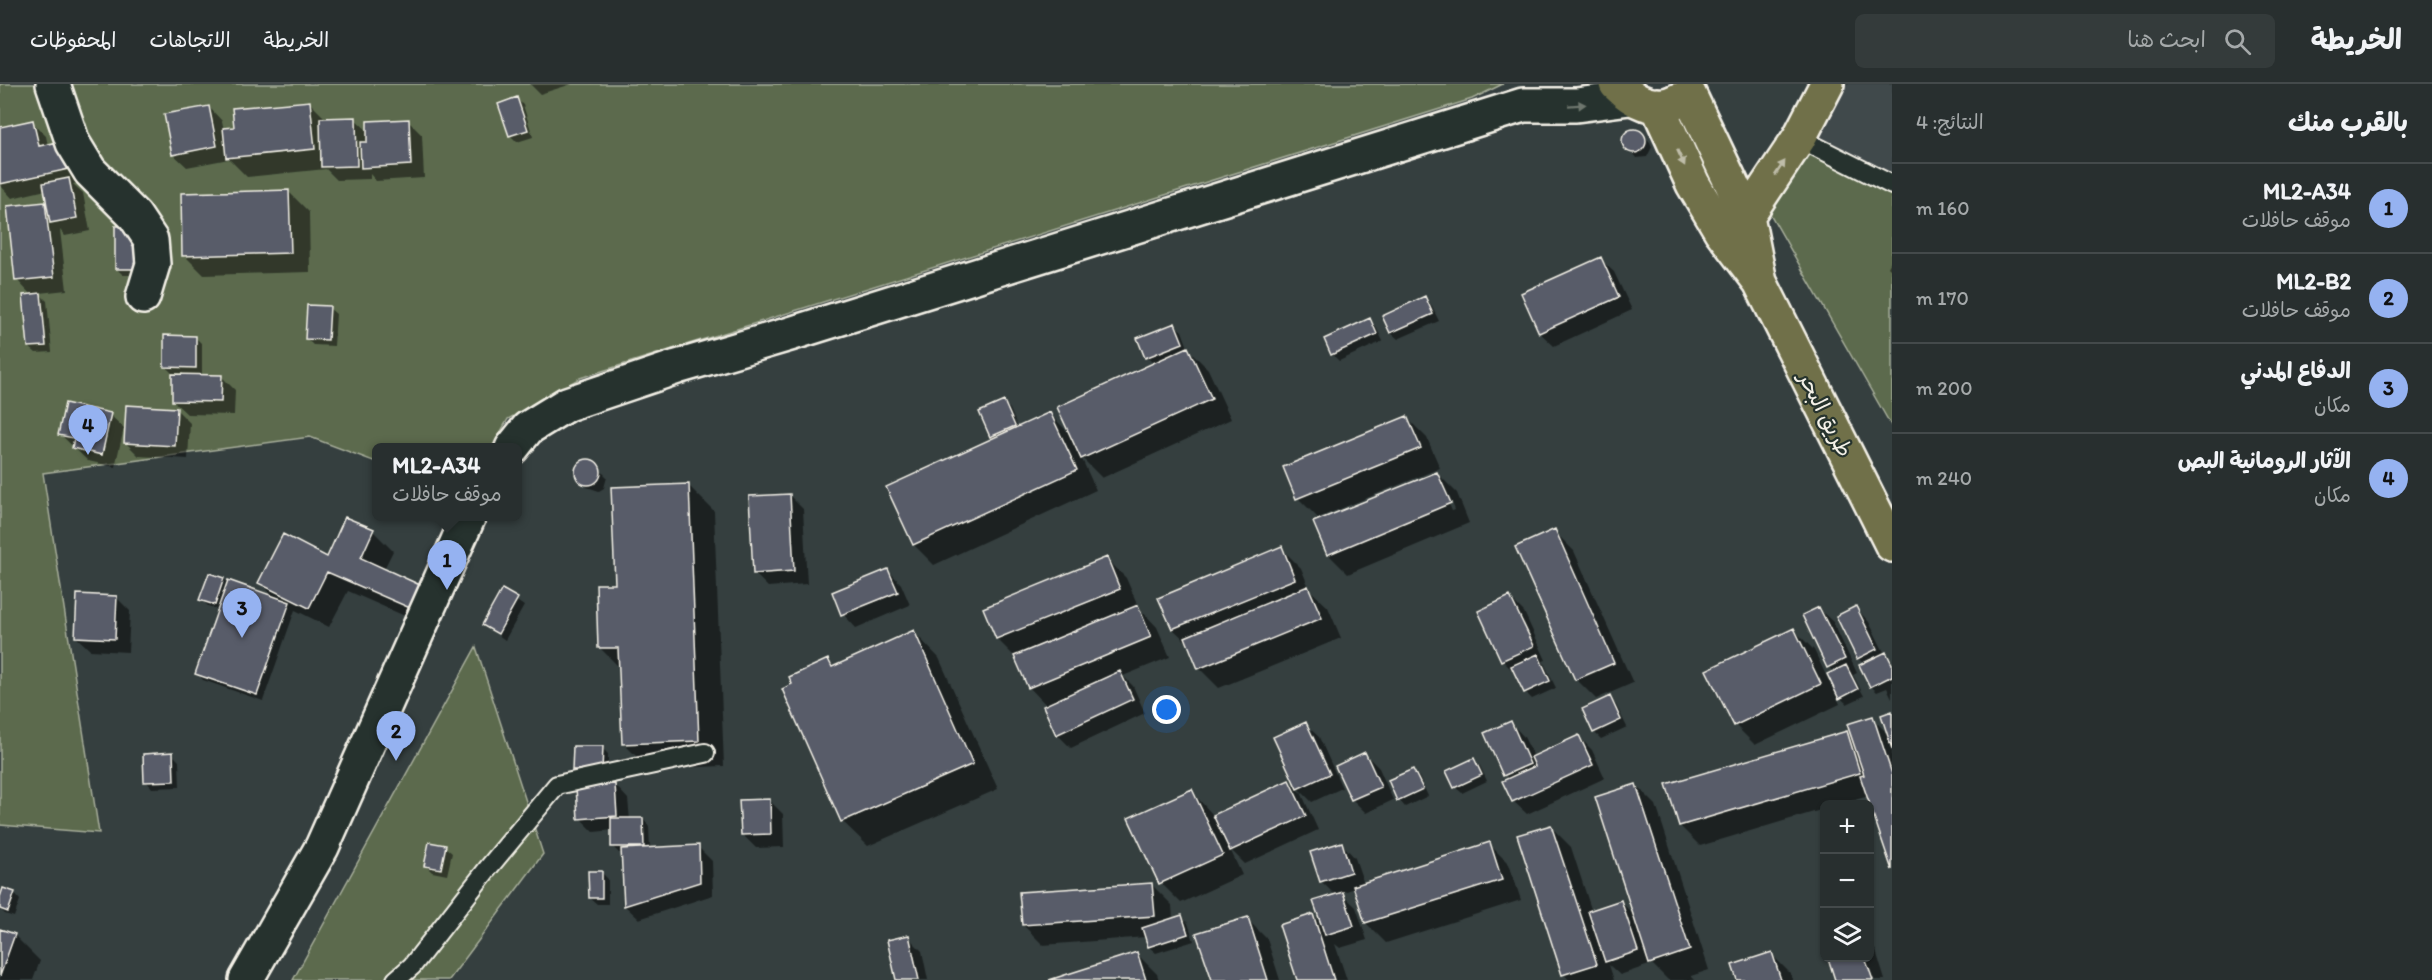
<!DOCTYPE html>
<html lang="ar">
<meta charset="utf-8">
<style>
body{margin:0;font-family:Itim,"Playpen Sans Arabic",sans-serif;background:#343b3b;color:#f1f3f6;direction:rtl}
.controls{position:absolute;right:18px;bottom:18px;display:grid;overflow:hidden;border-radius:9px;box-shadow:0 2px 4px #0004}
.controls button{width:54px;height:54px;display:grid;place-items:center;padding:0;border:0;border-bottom:2px solid #444a4b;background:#282f2f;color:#f1f3f6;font:30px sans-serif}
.you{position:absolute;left:1167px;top:626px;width:21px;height:21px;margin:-15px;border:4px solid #fff;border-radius:50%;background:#1a73e8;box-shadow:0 0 0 9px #1a73e833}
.badge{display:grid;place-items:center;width:39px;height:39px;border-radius:50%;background:#95b2f1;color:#111;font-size:20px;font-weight:700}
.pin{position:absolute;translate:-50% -50px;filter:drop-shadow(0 2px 3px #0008)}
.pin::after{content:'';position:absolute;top:32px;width:21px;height:18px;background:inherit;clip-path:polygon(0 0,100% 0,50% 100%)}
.popup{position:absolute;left:372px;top:359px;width:150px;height:78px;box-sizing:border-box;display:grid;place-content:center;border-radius:9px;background:#282f2f;filter:drop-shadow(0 2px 4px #0005);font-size:20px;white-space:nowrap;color:#a5a9aa}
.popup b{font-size:22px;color:#f1f3f6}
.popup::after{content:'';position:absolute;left:50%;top:100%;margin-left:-12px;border:12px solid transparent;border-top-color:#282f2f}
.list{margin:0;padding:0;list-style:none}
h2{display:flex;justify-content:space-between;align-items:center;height:78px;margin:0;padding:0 24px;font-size:26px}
h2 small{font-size:20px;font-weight:400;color:#a5a9aa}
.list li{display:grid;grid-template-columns:39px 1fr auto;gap:18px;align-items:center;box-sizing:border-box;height:90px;padding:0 24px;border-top:2px solid #444a4b}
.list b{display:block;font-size:22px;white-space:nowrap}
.list p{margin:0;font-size:20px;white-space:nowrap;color:#a5a9aa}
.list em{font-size:20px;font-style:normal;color:#a5a9aa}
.icon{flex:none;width:33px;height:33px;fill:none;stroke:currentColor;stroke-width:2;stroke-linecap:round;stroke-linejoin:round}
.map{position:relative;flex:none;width:1892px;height:896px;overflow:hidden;direction:ltr}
header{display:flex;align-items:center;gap:36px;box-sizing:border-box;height:84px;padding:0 30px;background:#282f2f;border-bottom:2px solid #444a4b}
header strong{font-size:28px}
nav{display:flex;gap:33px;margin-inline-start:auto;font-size:21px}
.search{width:420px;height:54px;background:#343b3b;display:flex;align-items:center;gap:15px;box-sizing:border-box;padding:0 21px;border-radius:9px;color:#a5a9aa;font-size:22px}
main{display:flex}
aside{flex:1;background:#282f2f}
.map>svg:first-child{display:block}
.built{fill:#40484c}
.green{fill:#5b6b4e;stroke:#a8ae9b;stroke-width:1.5}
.shadow{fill:#0007;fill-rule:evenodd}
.building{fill:#585c69;stroke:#f4f1e8;stroke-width:1.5}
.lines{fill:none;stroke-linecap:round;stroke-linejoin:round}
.service-casing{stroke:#f4f1e8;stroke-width:22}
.minor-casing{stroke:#f4f1e8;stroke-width:38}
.secondary-casing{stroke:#f4f1e8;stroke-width:38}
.trunk-casing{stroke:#f4f1e8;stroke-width:38}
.service{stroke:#26332d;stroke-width:18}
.minor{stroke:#26332d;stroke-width:33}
.secondary{stroke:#26332d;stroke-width:33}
.trunk{stroke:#70704a;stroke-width:33}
.oneway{fill:#6e766e}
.oneway2{fill:#bfbda9}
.labels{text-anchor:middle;stroke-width:4.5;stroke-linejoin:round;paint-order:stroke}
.street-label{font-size:22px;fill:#f4f1e8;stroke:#26332d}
</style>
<header>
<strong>الخريطة</strong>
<div class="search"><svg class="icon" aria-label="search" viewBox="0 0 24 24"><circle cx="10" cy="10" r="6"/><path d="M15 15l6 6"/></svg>ابحث هنا</div>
<nav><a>الخريطة</a><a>الاتجاهات</a><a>المحفوظات</a></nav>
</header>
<main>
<aside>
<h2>بالقرب منك<small>النتائج: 4</small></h2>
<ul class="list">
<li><span class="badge">1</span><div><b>ML2-A34</b><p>موقف حافلات</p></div><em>160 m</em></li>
<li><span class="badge">2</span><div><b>ML2-B2</b><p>موقف حافلات</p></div><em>170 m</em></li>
<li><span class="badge">3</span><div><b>الدفاع المدني</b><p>مكان</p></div><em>200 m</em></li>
<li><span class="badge">4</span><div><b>الآثار الرومانية البص</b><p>مكان</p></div><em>240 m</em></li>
</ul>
</aside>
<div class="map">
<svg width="1892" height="896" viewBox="0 0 1892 896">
<rect width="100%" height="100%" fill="#353f3f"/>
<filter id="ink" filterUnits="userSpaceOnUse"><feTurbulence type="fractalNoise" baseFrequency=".0167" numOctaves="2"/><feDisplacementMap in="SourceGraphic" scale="12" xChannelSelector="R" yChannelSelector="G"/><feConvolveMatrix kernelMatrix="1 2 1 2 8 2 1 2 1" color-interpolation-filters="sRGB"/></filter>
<g filter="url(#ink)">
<path class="built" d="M1821,0H1892V107L1794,56Z"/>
<path class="green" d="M0,0H1503L1472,15L580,294L508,335L492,363L376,364V378L310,353L43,389L99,749L0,741Z
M1794,56L1892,107V343L1764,119Z
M476,563L543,770L449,896H293Z"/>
<path class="shadow" d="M530,0H572L540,10Z
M517,15L523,21L533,53L517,58L511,52L500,21Z
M309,18L327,36L355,35L369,48L408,37L422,51L424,94L376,97L370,90V95L337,96L326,85L247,93L229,75L187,83L173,70L209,23L222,37L224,46L235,45Z
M32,38L46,52L48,62L62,59L82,98L73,100L83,109L90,147L65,152L60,146L67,206L39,209L47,217L52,268L36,269L29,263L32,212L17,196L45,119L49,124L46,106L12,114L0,101V45Z
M1633,46L1643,51L1650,58L1652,63L1647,73L1636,74L1623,57L1628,47Z
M289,108L309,128L310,188L204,191L184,171Z
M135,143L142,191H123L116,184Z
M1600,175L1614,188L1632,226L1554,262L1540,249L1523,210Z
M1892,175V187L1888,183Z
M1424,214L1431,221L1439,237L1398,255L1391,249L1384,233Z
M329,224L336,230L334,262L313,261L306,254Z
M1370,236L1376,243L1383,257L1339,277L1332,270Z
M1175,241L1182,247L1189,266L1208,285L1231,335L1102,394L1081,373L1096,406L934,481L914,461L888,404L994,355L991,352L1004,319L1010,325L1018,344L1050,330L1071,351L1154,280L1147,273Z
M195,253L202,260V292H221L235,306L234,331L187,330L173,317L183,289H172L165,282Z
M176,325L190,339L188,375L139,372L126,359Z
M110,331L124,344L115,383L88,377L60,350Z
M1407,334L1427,354L1440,384L1318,434L1298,414L1285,384Z
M591,377L607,393L604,404L599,407L587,403L577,391L580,380Z
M1437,389L1457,409L1469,439L1348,490L1328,470ZM1445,411H1449L1455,426L1452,427Z
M688,401L714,427L724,682L649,685L623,659L620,584L600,564L617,501Z
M789,411L803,425L807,500L768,503L754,489Z
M373,447L393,467L384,485L419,502L439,522L430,543L348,507L329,543L295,526L263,617L203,596L197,589L219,526L208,522L201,515L224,495L228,500L275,514L260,499L328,475Z
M1554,447L1574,467L1633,599L1596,615L1576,595Z
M1281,464L1301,484L1310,506L1328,523L1341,554L1219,604L1199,584L1190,561L1173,545Z
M1106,474L1126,494L1139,524L1157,543L1170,573L1123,592L1133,602L1145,629L1071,664L1057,650L1047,622L1029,603L1016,574L997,555L985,525Z
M888,486L901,500L910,521L856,544L843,530Z
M502,507L524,522L505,556L484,541Z
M116,513L130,527L128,568L90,566L76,553Z
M1510,514L1524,528L1546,576L1543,577L1556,604L1532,615L1525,608L1516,590L1502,576Z
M1856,524L1869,538L1885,570L1892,576V614L1887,604L1877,608L1871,602L1864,580L1858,574Z
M1819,525L1833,538L1857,589L1853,591L1864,612L1847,620L1835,609L1840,620L1755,661L1735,641L1794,546L1814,566L1833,606L1836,605L1834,588L1828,583Z
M914,548L939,574L998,705L868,762L842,737L828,577L835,583Z
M1610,614L1616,621L1627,643L1601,655L1594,648Z
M1892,629V782L1869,712L1840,720H1824V725L1700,762L1680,742L1847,649L1854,656L1872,634L1888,650Z
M1511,639L1524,653L1534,673L1579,653L1592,666L1605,694L1527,730L1513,717L1509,695L1505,691Z
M1305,640L1319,653L1342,704L1312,718L1300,706L1318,746L1245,780L1230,765L1242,791L1181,819L1161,799L1191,707L1214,732L1289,697L1301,709L1275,654Z
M602,664L608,670V692H580L574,685Z
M172,670L179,677L180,703L152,704L146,697Z
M1365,670L1379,684L1393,716L1366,729L1352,715Z
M1473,676L1480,682L1487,697L1462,709L1455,703Z
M1413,686L1419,693L1428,712L1405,723L1399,716L1390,697Z
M615,701L628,715L630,736L643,735L649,742L650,765L698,763L712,777L713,811L639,835L625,822L623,769H619L613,763V746L594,748L580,734Z
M1636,701L1656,721L1709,886L1691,892L1695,896H1668L1652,880L1620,891L1609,881L1614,896H1569L1564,890L1551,743L1571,763L1592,828L1621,818L1636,833Z
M769,716L783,730L784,763L756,764L742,750Z
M1342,760L1355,774L1364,800L1489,760L1509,780L1521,816L1386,859L1366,839L1355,804L1341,809L1356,823L1367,856L1340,864L1335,860L1347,896H1298L1313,831L1323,842L1336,812L1321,797Z
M445,763L452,769L447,791L432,788L425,781Z
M601,788L608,795V820H597L590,814Z
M1152,801L1172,821L1173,835L1181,832L1188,839L1194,857L1156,869L1149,863L1146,853L1043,861L1023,841Z
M14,809L20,816L14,833L5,830L0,825V818Z
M1247,835L1267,855L1280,896H1213Z
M0,846L14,851L40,877L33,896H0Z
M908,853L922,867L928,896H898Z
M1870,861L1876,867L1885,896H1837L1829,874H1870Z
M1137,870L1157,890L1159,896H1054Z
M1771,870L1791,890L1793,896H1739Z"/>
<path class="building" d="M517,13L528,46L509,52L498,20Z
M310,17L315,65L226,74L223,44L234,43L232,24Z
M209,22L217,62L172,71L164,30Z
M356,33L357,82L321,83L320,34Z
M409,35L411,81L361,84L360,58H367V37Z
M33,36L39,62L63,57L69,85L0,100V43Z
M1622 57a12 12 0 1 1 24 0a12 12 0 1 1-24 0Z
M69,94L77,134L50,139L43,99Z
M289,106L291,169L182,172L181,109Z
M45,118L54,193L15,197L7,122Z
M115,142H136V185H115Z
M1601,173L1619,213L1539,249L1521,209Z
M41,209L46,262L28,263L23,211Z
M1425,212L1433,230L1390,249L1382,232Z
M307,221L330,222L328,256L305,255Z
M1370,234L1377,250L1331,271L1324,255Z
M1175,239L1183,259L1145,274L1137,254Z
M164,251L196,252V284L164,283Z
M1188,263L1212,315L1081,375L1057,323Z
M172,290L222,291L221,318L172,317Z
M1004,317L1015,342L990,353L979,328Z
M65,319L111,329L102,371L72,364L74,354L58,351Z
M126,321L177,324L175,362L124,359Z
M1050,328L1077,386L913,461L886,403Z
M1407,332L1421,364L1296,415L1283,383Z
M575 388a13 13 0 1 1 26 0a13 13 0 1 1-26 0Z
M1437,388L1451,419L1327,471L1313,438Z
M689,400L699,657L622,660L618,564H598L596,500H615L611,403Z
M790,410L794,487L753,490L749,412Z
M345,433L374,445L361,474L420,501L410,524L327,488L309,524L258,499L283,450L327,473Z
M1555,445L1614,579L1575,596L1515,463Z
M1282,462L1295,495L1172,545L1158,514Z
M1107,473L1120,505L996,555L983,524Z
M888,485L898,508L841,531L832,508Z
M209,489L224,494L215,521L199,516Z
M228,496L290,518L257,611L195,590Z
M1308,502L1322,534L1198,585L1185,553Z
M502,505L518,514L498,550L482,541Z
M77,510L117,512L115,555L75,553Z
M1510,512L1534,562L1501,577L1478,527Z
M1138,521L1151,553L1028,604L1014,572Z
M1856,522L1877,565L1857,575L1836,532Z
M1819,523L1845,575L1827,584L1802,531Z
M1794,544L1821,600L1734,642L1706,586Z
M914,546L973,680L841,738L782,605L792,600L789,593L828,575L832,583Z
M1886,568L1892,580V592L1870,603L1859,581Z
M1538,570L1550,597L1524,609L1511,582Z
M1846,581L1858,605L1839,615L1827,590Z
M1120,587L1133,615L1056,651L1043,622Z
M1610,612L1621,636L1593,649L1582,625Z
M1892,627V665L1881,631Z
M1873,632L1892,690V786L1860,692L1864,691L1847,640Z
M1511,637L1530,680L1503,692L1484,649Z
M1306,638L1330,690L1297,705L1273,653Z
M1847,647L1860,689L1679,742L1666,700Z
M1579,651L1593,681L1512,718L1502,697L1535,682L1531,673Z
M573,662H603L602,686H572Z
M173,668L174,697L144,698L143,670Z
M1365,668L1381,703L1351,716L1335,682Z
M1474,674L1482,691L1454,704L1446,687Z
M1413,685L1423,705L1397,717L1388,696Z
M1289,696L1306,732L1230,767L1213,731Z
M615,700L617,732L578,735L576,703Z
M1636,700L1690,866L1649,880L1595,713Z
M1192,705L1223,771L1159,800L1128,734Z
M770,715L771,750L741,751L739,716Z
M611,734H643L644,763H611Z
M1551,741L1597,880L1562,891L1517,751Z
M429,758L446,761L441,785L424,782Z
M1342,758L1351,788L1320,798L1310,768Z
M1490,758L1502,796L1365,839L1353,802Z
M699,761L700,798L624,822L621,765Z
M588,787H602V814H589Z
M1152,799L1155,832L1022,841L1019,808Z
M3,804L15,808L8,828L0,825V813Z
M1343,808L1354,842L1325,851L1313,817Z
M1621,816L1638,867L1605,878L1588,827Z
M1313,830L1334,896H1297L1279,841Z
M1182,831L1188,850L1148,863L1142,844Z
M1248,833L1268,896H1212L1196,849Z
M0,845L15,850L0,892Z
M909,851L919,896H896L887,856Z
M1137,868L1146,896H1049Z
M1772,868L1781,896H1737L1732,881Z
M1828,874H1865L1873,896H1835Z"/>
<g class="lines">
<defs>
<path id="service" d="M1799,54L1892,101
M396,896L412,882L489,783L557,701L705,669"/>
<path id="minor" d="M53,0L73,59L90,87L135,132L151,156L153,180L143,213"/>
<path id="secondary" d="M512,364L528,344L567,320L677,283L790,250L1523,21H1576L1630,14
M246,896L322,763L469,432"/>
<path id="trunk" d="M1616,0C1632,16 1655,30 1678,16
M1689,10L1747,132L1759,193
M1657,21L1693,100L1721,147L1760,198L1892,461
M1747,132L1799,54L1827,0"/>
</defs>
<use href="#service" class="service-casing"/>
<use href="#minor" class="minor-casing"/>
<use href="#secondary" class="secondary-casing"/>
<use href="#trunk" class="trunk-casing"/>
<use href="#service" class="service"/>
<use href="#minor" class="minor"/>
<use href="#secondary" class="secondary"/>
<use href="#trunk" class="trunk"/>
</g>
<defs><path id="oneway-solid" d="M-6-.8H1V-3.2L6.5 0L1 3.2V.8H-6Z" transform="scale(1.5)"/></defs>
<use class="oneway" href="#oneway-solid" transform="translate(1577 21) rotate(-4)"/>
<g class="oneway2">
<use href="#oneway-solid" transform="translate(1681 74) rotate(65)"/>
<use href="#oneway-solid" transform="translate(1780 84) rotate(-56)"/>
</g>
</g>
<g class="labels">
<g class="street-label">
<text transform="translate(1826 330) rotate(63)" y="8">طريق البحر</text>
</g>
</g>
</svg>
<div class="controls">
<button>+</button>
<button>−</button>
<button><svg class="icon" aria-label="layers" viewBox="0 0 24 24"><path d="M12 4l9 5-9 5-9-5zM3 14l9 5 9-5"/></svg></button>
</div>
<div class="you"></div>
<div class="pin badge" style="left:447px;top:506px">1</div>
<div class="popup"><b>ML2-A34</b>موقف حافلات</div>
<div class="pin badge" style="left:396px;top:677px">2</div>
<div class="pin badge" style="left:242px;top:554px">3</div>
<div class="pin badge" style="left:88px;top:371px">4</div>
</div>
</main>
